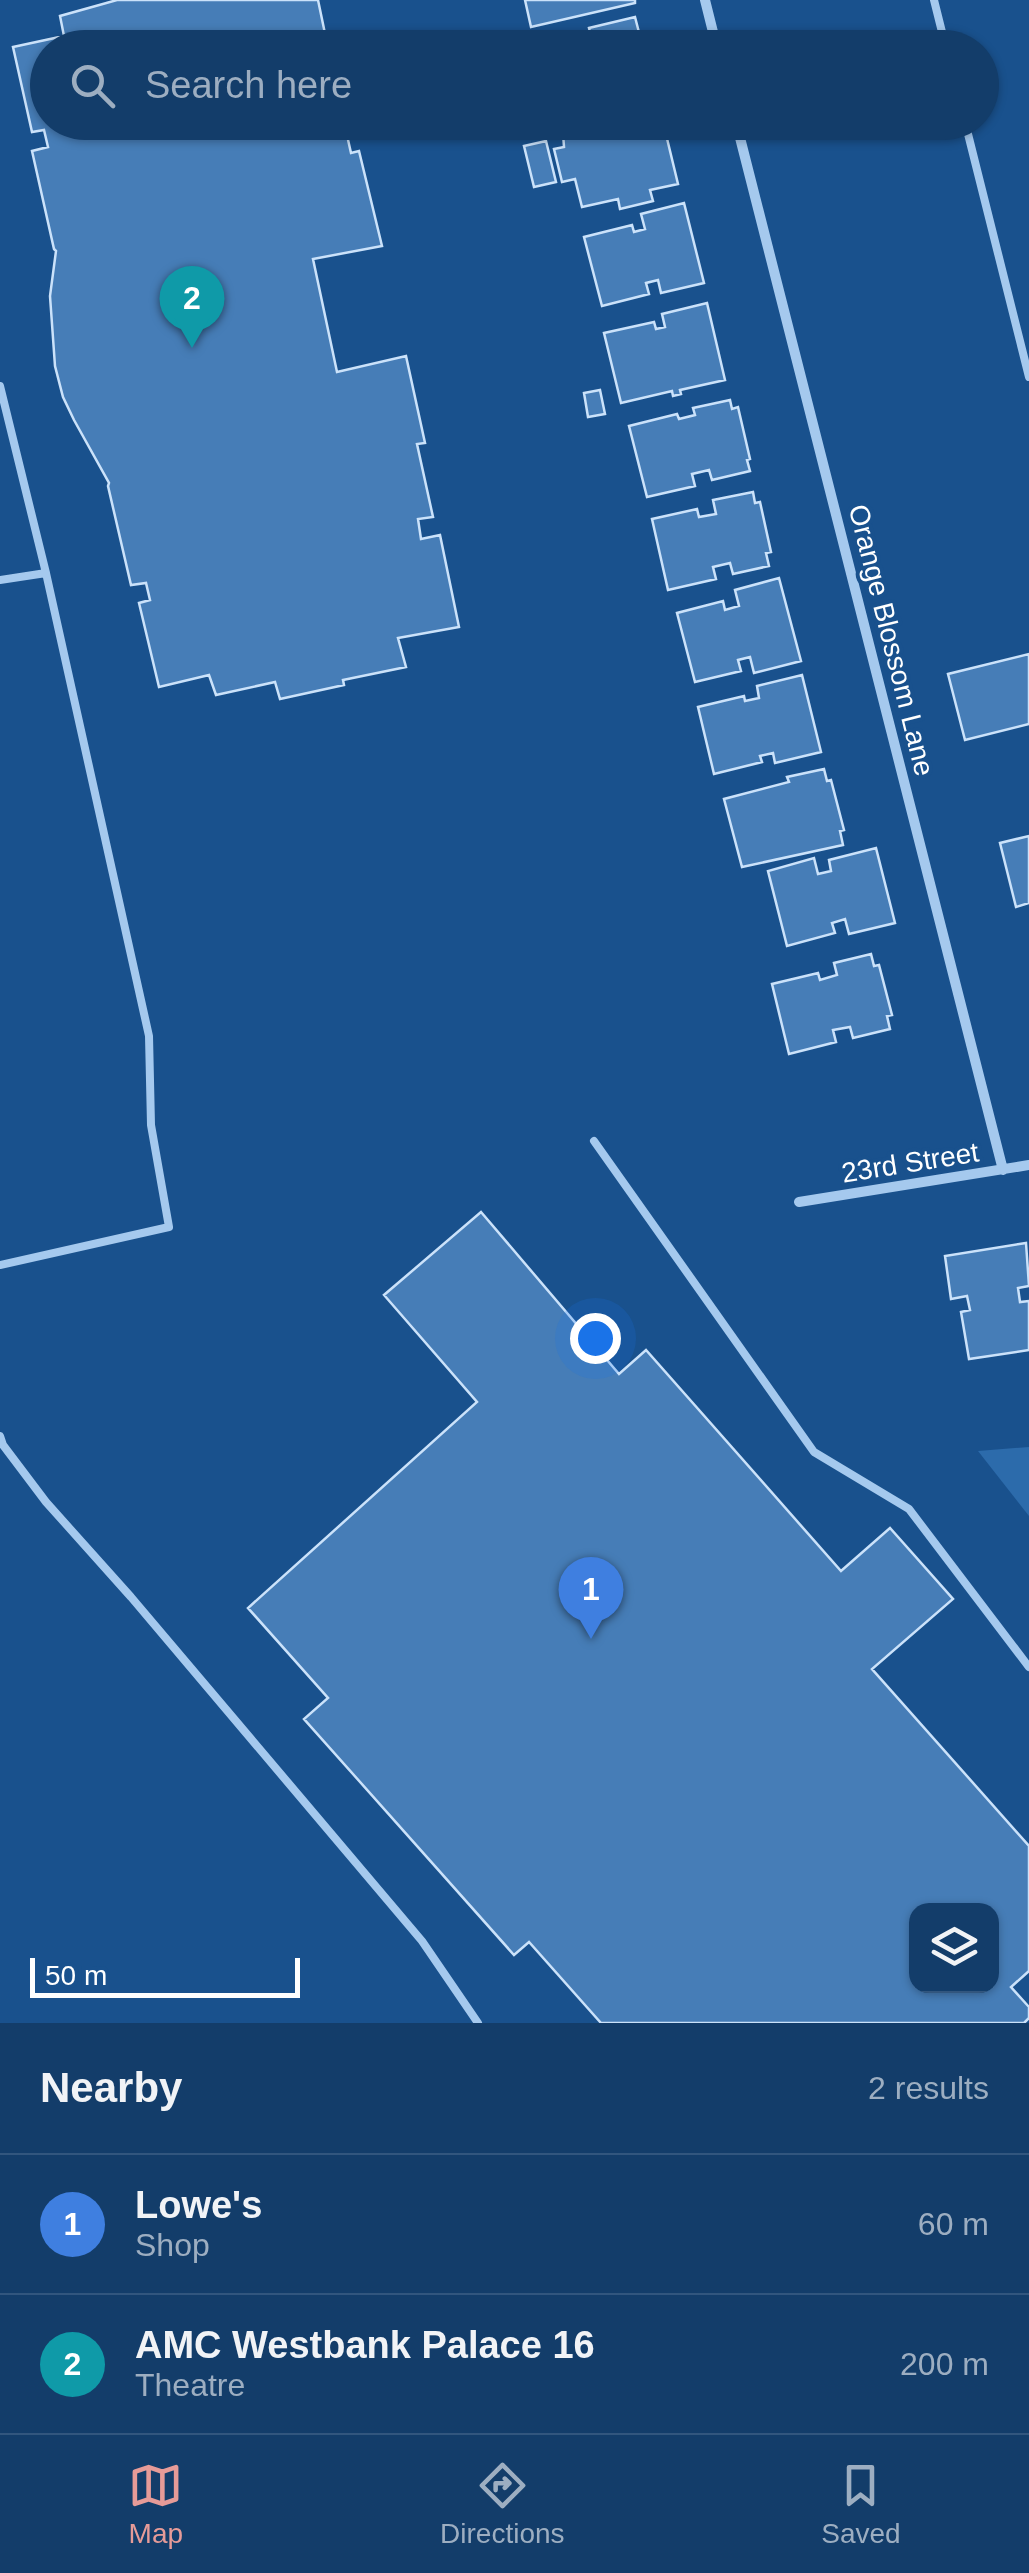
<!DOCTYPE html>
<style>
body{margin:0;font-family:Helvetica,sans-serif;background:#204872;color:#f1f3f6}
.controls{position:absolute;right:30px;bottom:30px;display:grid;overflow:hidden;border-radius:20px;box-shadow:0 2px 8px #0004}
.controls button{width:90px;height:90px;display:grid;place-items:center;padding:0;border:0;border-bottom:2px solid #32567e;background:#133d6a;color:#f1f3f6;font:50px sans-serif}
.scale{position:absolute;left:30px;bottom:25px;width:270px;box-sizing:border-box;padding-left:10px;border:5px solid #fff;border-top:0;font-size:28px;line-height:35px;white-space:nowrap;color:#fff;-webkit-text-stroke:8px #19518d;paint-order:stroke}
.you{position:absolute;left:595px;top:1338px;width:35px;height:35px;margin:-25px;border:8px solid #fff;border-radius:50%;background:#1a73e8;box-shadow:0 0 0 15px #1a73e833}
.badge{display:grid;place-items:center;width:65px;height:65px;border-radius:50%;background:#e69b98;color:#fff;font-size:32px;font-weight:700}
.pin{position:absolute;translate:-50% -82px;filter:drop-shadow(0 2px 5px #0008)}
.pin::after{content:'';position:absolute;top:52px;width:35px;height:30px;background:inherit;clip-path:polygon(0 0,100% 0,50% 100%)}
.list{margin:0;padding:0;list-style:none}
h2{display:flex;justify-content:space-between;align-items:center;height:130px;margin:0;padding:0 40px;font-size:42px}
h2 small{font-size:32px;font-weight:400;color:#9daec1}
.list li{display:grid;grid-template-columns:65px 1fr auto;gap:30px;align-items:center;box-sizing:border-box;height:140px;padding:0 40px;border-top:2px solid #32567e}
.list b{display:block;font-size:38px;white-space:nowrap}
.list p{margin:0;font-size:32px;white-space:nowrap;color:#9daec1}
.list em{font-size:32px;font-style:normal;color:#9daec1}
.icon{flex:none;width:55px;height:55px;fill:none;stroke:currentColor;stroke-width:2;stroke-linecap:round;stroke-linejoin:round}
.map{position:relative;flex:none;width:1029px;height:2023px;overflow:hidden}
.search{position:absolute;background:#133d6a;box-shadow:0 2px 8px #0004;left:30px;right:30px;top:30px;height:110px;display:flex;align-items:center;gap:25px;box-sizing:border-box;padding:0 35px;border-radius:55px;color:#9daec1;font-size:38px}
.sheet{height:410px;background:#133d6a}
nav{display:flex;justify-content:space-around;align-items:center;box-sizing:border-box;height:140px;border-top:2px solid #32567e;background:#133d6a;font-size:28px;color:#9daec1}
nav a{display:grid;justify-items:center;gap:5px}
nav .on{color:#e69b98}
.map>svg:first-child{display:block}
.green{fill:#2c6bab}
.building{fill:#467db7;stroke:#cbe2fa;stroke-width:2.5;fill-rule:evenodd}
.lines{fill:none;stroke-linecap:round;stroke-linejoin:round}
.lane{stroke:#a5c9ee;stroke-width:8}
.street{stroke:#a5c9ee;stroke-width:10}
.labels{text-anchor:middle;stroke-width:8;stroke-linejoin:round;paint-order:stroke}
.street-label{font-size:28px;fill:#fff;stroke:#19518d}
</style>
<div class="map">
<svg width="1029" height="2023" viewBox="0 0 1029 2023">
<rect width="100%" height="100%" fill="#19518d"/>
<path class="green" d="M1029,1447V1516L978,1451Z"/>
<path class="building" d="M117,0H318L328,48H48V122H344L351,153L359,151L382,246L313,259L337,372L406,356L425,443L417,444L433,517L418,519L421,539L440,535L459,627L398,638L406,667L343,680L344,685L280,699L275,682L216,695L209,675L159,687L139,603L150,600L146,583L131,585L108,486L109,483L74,420L63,397L55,366L50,296L56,251L54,249L32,151L48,147L44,130L32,132L13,47L64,36L60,16Z
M525,0H635V3L531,27Z
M635,17L643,48H535L582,36L583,44L592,41L589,28Z
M606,122H663L678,184L650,190L653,201L620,209L618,199L582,207L575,179L562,182L554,149L564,147L563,133Z
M546,141L556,182L534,187L524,146Z
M684,203L704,283L661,293L658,280L646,283L649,294L602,306L584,237L632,225L634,232L645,229L641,214Z
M707,303L725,380L680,390L681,394L673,396L672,391L621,403L604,333L654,322L656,329L665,327L662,314Z
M600,390L605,414L588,417L584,393Z
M730,400L732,409L738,407L750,459L747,460L750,471L712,480L709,470L692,474L695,486L647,497L629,426L677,414L679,419L695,415L693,408Z
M753,492L755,503L760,502L771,552L766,553L769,566L733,574L730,563L713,567L716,579L668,590L652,519L697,509L699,517L716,514L713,500Z
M779,578L801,661L754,673L750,657L738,660L741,671L695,682L677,613L723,601L725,610L739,606L735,590Z
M1029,654V724L965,740L948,674Z
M802,675L821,752L775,763L773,753L760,756L762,762L714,774L698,707L744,696L745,701L759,698L757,686Z
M824,769L827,781L831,780L844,830L840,831L843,845L742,867L724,799L789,782L787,777Z
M1029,836V903L1016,907L1000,843Z
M876,848L895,923L849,934L845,919L832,923L835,933L787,946L768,871L814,858L818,874L831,871L829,860Z
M871,954L874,966L879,965L892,1015L887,1016L890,1029L853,1038L850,1027L833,1030L836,1042L789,1054L772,984L818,973L820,980L837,975L834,963Z
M481,1212L619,1374L646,1350L841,1571L890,1528L953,1599L872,1669L1029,1846V1971L1011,1987L1029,2007V2018L1024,2023H601L529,1942L514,1955L304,1719L328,1698L248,1608L477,1402L384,1295ZM916,1910H992V1986H916Z
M1026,1243L1029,1286L1018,1288L1020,1302L1029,1301V1350L969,1359L961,1312L970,1310L967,1296L951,1299L945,1256Z"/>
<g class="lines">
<path class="lane" d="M934,0L946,48
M965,122L1029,377
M0,386L46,573
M0,580L46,573L149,1036L151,1125L169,1227L0,1265
M594,1141L814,1452L909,1509L1029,1667
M0,1436L3,1445L46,1502L131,1597L422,1941L478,2023"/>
<path class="street" d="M705,0L717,48
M736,122L1003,1170
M799,1202L1029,1165"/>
</g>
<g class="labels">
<g class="street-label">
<text transform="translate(892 640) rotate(76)" y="10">Orange Blossom Lane</text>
<text transform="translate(910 1162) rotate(-9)" y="10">23rd Street</text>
</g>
</g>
</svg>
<div class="controls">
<button><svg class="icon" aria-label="layers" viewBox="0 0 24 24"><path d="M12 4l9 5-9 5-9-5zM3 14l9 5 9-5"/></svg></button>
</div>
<div class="scale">50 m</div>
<div class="you"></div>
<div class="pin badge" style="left:591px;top:1639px;background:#3f7fe0">1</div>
<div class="pin badge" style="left:192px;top:348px;background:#0f9aa8">2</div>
<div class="search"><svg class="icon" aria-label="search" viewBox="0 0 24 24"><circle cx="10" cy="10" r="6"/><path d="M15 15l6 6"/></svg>Search here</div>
</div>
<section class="sheet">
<h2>Nearby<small>2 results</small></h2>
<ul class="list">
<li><span class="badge" style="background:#3f7fe0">1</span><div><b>Lowe's</b><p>Shop</p></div><em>60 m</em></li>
<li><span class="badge" style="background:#0f9aa8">2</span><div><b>AMC Westbank Palace 16</b><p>Theatre</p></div><em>200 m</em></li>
</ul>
</section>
<nav>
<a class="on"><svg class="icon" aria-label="map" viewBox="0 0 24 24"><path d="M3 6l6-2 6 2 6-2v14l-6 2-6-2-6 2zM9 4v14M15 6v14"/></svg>Map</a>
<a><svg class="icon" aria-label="directions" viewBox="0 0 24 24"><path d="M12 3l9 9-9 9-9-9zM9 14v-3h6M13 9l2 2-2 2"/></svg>Directions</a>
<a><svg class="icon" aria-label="saved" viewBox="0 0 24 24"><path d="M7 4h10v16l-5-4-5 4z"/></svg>Saved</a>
</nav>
